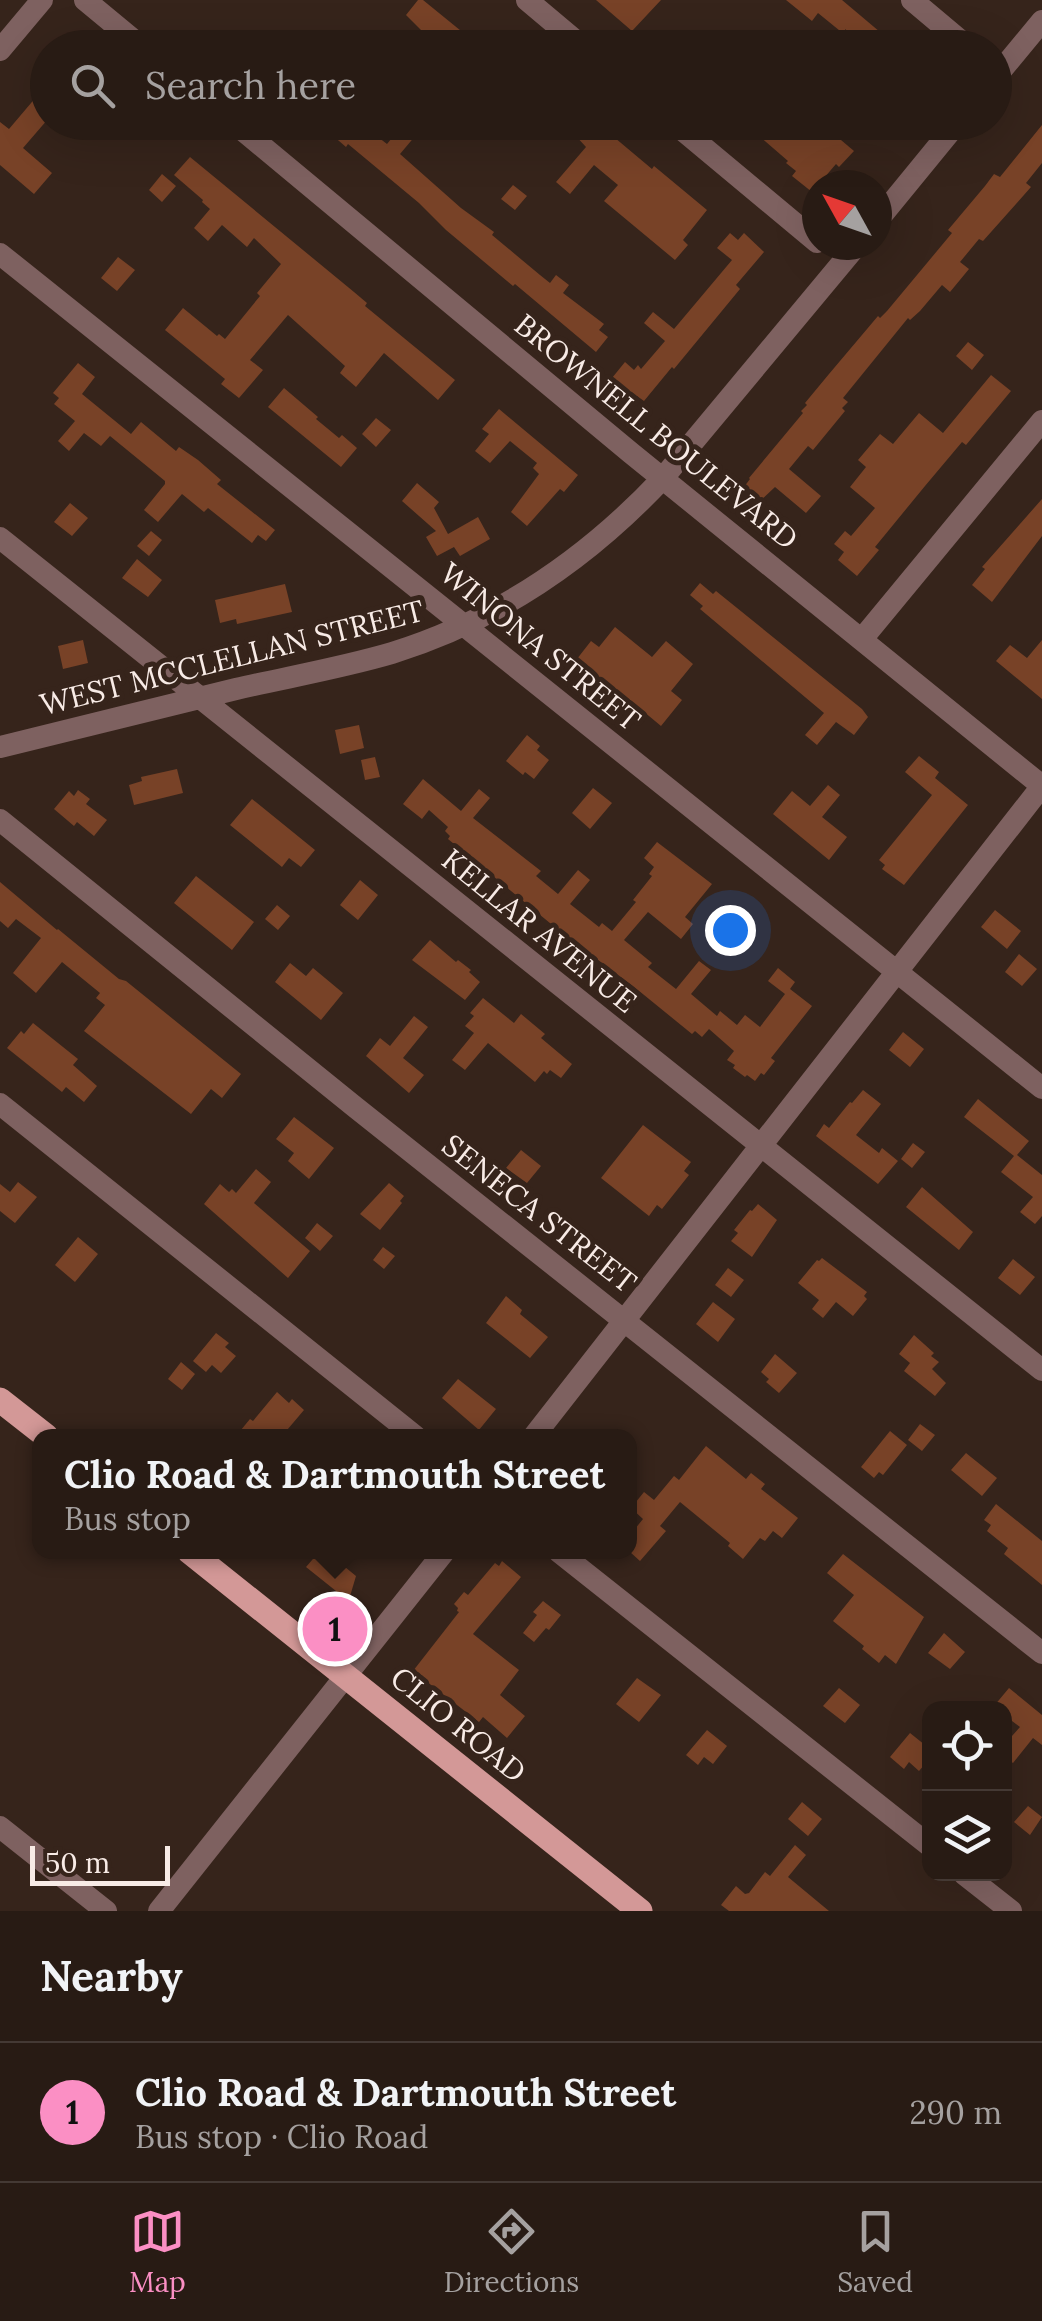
<!DOCTYPE html>
<meta charset="utf-8">
<style>
body{margin:0;font-family:Lora,serif;background:#30241d;color:#f1f3f6}
.controls{position:absolute;right:30px;bottom:30px;display:grid;overflow:hidden;border-radius:20px;box-shadow:0 10px 40px #0002}
.controls button{width:90px;height:90px;display:grid;place-items:center;padding:0;border:0;border-bottom:2px solid #443934;background:#281b14;color:#f1f3f6;font:50px sans-serif}
.compass{position:absolute;left:802px;top:170px;width:90px;height:90px;border-radius:50%;background:#281b14;box-shadow:0 10px 40px #0002;rotate:310deg}
.scale{position:absolute;left:30px;bottom:25px;width:140px;box-sizing:border-box;padding-left:10px;border:5px solid #f8ebe6;border-top:0;font-size:28px;line-height:35px;white-space:nowrap;color:#f8ebe6;-webkit-text-stroke:8px #36241b;paint-order:stroke}
.you{position:absolute;left:730px;top:930px;width:35px;height:35px;margin:-25px;border:8px solid #fff;border-radius:50%;background:#1a73e8;box-shadow:0 0 0 15px #1a73e833}
.badge{display:grid;place-items:center;width:65px;height:65px;border-radius:50%;background:#fb8fc4;color:#111;font-size:32px;font-weight:700}
.pin{position:absolute;translate:-50% -50%;border:5px solid #fff;box-shadow:0 2px 10px #0006}
.popup{position:absolute;left:32px;top:1429px;width:605px;height:130px;box-sizing:border-box;display:grid;place-content:center;border-radius:20px;background:#281b14;filter:drop-shadow(0 2px 8px #0005);font-size:32px;white-space:nowrap;color:#a5a1a0}
.popup b{font-size:38px;color:#f1f3f6}
.popup::after{content:'';position:absolute;left:50%;top:100%;margin-left:-20px;border:20px solid transparent;border-top-color:#281b14}
.list{margin:0;padding:0;list-style:none}
h2{display:flex;justify-content:space-between;align-items:center;height:130px;margin:0;padding:0 40px;font-size:42px}
h2 small{font-size:32px;font-weight:400;color:#a5a1a0}
.list li{display:grid;grid-template-columns:65px 1fr auto;gap:30px;align-items:center;box-sizing:border-box;height:140px;padding:0 40px;border-top:2px solid #443934}
.list b{display:block;font-size:38px;white-space:nowrap}
.list p{margin:0;font-size:32px;white-space:nowrap;color:#a5a1a0}
.list em{font-size:32px;font-style:normal;color:#a5a1a0}
.icon{flex:none;width:55px;height:55px;fill:none;stroke:currentColor;stroke-width:2;stroke-linecap:round;stroke-linejoin:round}
.map{position:relative;flex:none;width:1042px;height:1911px;overflow:hidden}
.search{position:absolute;background:#281b14;box-shadow:0 10px 40px #0002;left:30px;right:30px;top:30px;height:110px;display:flex;align-items:center;gap:25px;box-sizing:border-box;padding:0 35px;border-radius:55px;color:#a5a1a0;font-size:38px}
.sheet{height:270px;background:#281b14}
nav{display:flex;justify-content:space-around;align-items:center;box-sizing:border-box;height:140px;border-top:2px solid #443934;background:#281b14;font-size:28px;color:#a5a1a0}
nav a{display:grid;justify-items:center;gap:5px}
nav .on{color:#fb8fc4}
.map>svg:first-child{display:block}
.building{fill:#784227}
.lines{fill:none;stroke-linecap:round;stroke-linejoin:round}
.minor{stroke:#7e6160;stroke-width:22}
.major{stroke:#d39897;stroke-width:25}
.labels{text-anchor:middle;stroke-width:10;stroke-linejoin:round;paint-order:stroke}
.street-label{font-size:30px;fill:#f8ebe6;stroke:#36241b}
</style>
<div class="map">
<svg width="1042" height="1911" viewBox="0 0 1042 1911">
<rect width="100%" height="100%" fill="#36241b"/>
<path class="building" d="M418,0H423L482,48H445L428,33L426,35L406,15Z
M596,0H661L632,31Z
M786,0H842L899,48H867L845,29V35L818,13L812,21Z
M48,83V119L23,148L52,173L34,194L0,165V122L9,129Z
M317,122H355L372,137L374,134L387,144L405,122H427L400,154L461,208L494,232L492,235L540,275L550,283L556,275L569,285L563,293L604,324L599,330L608,337L596,352L515,284L513,286L446,230L419,203L348,144L346,147Z
M564,122H596L652,169L654,166L707,210L683,240L688,245L675,260L604,201L618,185L594,165L570,194L556,182L586,147L574,134L575,132Z
M743,122H833L828,129L854,151L839,167L836,164L812,192L792,176L796,171L786,163L788,161Z
M1042,125V163L1026,183L1031,187L983,241L979,239L960,262L969,269L950,292L942,285L920,311L910,320L908,318L843,398L848,402L842,408L845,411L813,450L808,446L789,469L821,496L806,513L775,487L760,501L744,487L750,479L749,478L803,413L801,411L807,405L805,403L829,374L878,316L880,318L887,311L952,233L948,230L985,186L994,174L1000,177Z
M190,157L354,292L367,303L365,306L455,380L438,400L384,353L356,387L340,373L345,366L288,315L250,360L263,370L239,398L221,384L225,379L165,330L183,308L217,336L219,334L225,339L260,296L257,293L281,264L254,238L247,247L222,225L208,241L194,228L210,209L202,202L203,200L174,175Z
M162,174L176,186L162,202L149,190Z
M513,185L527,196L515,210L501,199Z
M730,233L738,240L744,233L764,252L736,285L740,289L674,369L672,367L644,401L637,396L635,398L612,378L625,362L634,370L638,365L641,369L665,341L644,323L653,312L674,329L732,260L717,248Z
M118,257L135,270L117,291L101,278Z
M968,342L984,355L972,370L956,356Z
M78,363L95,377L82,394L131,434L141,422L176,451L179,447L198,460L221,480L217,484L275,530L266,541L258,535L252,543L208,508L204,512L182,494L158,522L144,510L165,484V481L110,436L101,446L84,433L69,451L58,441L75,421L54,404L59,398L53,393Z
M991,375L1011,391L966,445L962,442L925,486L875,547L879,550L857,576L838,560L844,552L834,544L845,531L851,536L875,508L850,487L866,467L858,460L880,434L893,444L919,413L943,433Z
M284,388L318,417L316,419L339,438L342,435L357,448L341,467L268,407Z
M499,409L578,475L564,492L560,489L527,526L511,512L539,474L533,468L537,463L510,441L490,463L475,451L489,434L482,429Z
M376,418L391,430L376,447L362,434Z
M417,483L439,502L434,508L448,534L478,517L490,539L460,556L454,547L437,556L426,537L436,531L402,501Z
M1042,499V536L992,602L972,585L985,569L982,567Z
M70,503L88,518L72,536L54,522Z
M151,531L162,540L149,556L137,546Z
M137,559L162,580L148,597L122,578Z
M700,583L713,594L716,591L862,709L868,717L854,735L836,722L817,745L805,735L824,713L700,609L703,606L690,595Z
M285,584L292,612L237,624L236,619L220,623L215,600Z
M615,627L652,657L666,641L693,664L671,691L682,700L661,726L625,696L618,692L615,696L573,664L591,641L599,647Z
M83,640L88,663L63,669L58,646Z
M1042,640V699L996,661L1010,645L1027,658Z
M359,725L364,748L340,754L335,730Z
M527,735L540,746L537,750L549,760L534,779L525,772L523,775L506,761Z
M919,756L939,772L935,778L968,805L904,885L882,869L885,865L879,860L932,795L905,772Z
M375,757L380,777L365,780L361,760Z
M177,769L183,793L134,805L129,785L142,781L141,777Z
M423,779L461,811L479,789L490,798L473,818L541,871L536,876L558,894L578,870L590,880L570,904L599,927L602,923L612,931L636,902L633,900L652,876L649,874L654,867L644,858L657,842L712,884L685,917L693,924L681,939L648,912L624,940L652,963L648,967L676,989L699,961L711,970L691,994L717,1016L720,1011L737,1025L745,1015L760,1027L785,994L768,981L778,968L795,982L790,989L812,1006L771,1058L775,1061L764,1075L761,1073L755,1081L747,1075L745,1077L733,1068L735,1065L727,1060L734,1051L709,1029L702,1037L695,1031L692,1034L633,986L562,933L448,839L450,836L445,831L448,827L429,810L422,819L403,804Z
M828,785L840,795L822,817L847,837L829,860L773,814L792,791L810,806Z
M593,788L612,803L590,829L572,813Z
M78,790L90,799L86,804L107,820L94,836L77,822L74,826L54,809L69,791L74,796Z
M252,799L315,850L301,867L289,858L282,867L230,825Z
M196,876L254,922L232,950L174,903Z
M360,880L378,895L358,920L340,905Z
M0,882L57,930L58,929L119,979L126,981L241,1074L222,1098L211,1089L191,1114L84,1031L105,1005L96,998L100,993L62,962L36,993L13,973L41,938L16,919L8,928L0,921Z
M277,905L290,916L278,930L265,919Z
M995,910L1021,931L1007,949L981,927Z
M430,940L456,962L458,960L471,970L469,972L480,982L465,1000L412,960Z
M1019,954L1037,969L1022,986L1005,972Z
M290,963L306,976L313,968L343,993L321,1020L275,982Z
M483,998L514,1023L521,1014L545,1034L541,1038L572,1064L561,1078L550,1070L547,1074L544,1071L535,1082L488,1043L465,1070L452,1060L474,1033L465,1026L474,1016L470,1013Z
M414,1016L428,1027L403,1058L424,1075L409,1093L366,1056L380,1038L390,1046Z
M33,1023L78,1059L73,1065L97,1086L84,1102L66,1087L62,1092L7,1048L21,1031L24,1034Z
M903,1032L924,1049L910,1067L889,1050Z
M863,1090L881,1104L856,1135L879,1153L882,1148L898,1161L878,1184L816,1136L824,1124L829,1128L850,1102L852,1103Z
M978,1099L1029,1141L1017,1155L1042,1175V1216L1035,1224L1020,1212L1033,1197L1001,1172L1014,1156L964,1117Z
M294,1117L334,1148L309,1179L288,1161L294,1153L276,1139Z
M643,1125L691,1162L684,1171L689,1175L662,1209L657,1205L649,1216L601,1178Z
M913,1143L925,1152L912,1168L901,1159Z
M521,1150L541,1166L527,1183L506,1168Z
M256,1169L271,1182L254,1203L310,1251L288,1278L204,1204L220,1184L229,1192L232,1189L236,1193Z
M18,1182L37,1197L15,1223L0,1211V1184L10,1192Z
M389,1183L404,1196L400,1201L402,1203L380,1230L360,1214Z
M922,1187L973,1232L959,1250L906,1207Z
M758,1204L777,1220L752,1257L731,1241L738,1233L734,1230L750,1210L752,1211Z
M317,1223L333,1236L320,1251L305,1238Z
M78,1237L98,1254L75,1282L55,1265Z
M383,1247L395,1256L384,1269L373,1260Z
M822,1258L867,1292L864,1296L867,1299L853,1316L836,1302L823,1318L812,1309L819,1300L798,1283L817,1260L819,1261Z
M1013,1259L1035,1277L1020,1295L998,1278Z
M728,1268L744,1280L731,1297L715,1285Z
M506,1296L522,1310L520,1314L548,1337L530,1358L486,1323Z
M713,1302L735,1319L718,1342L696,1324Z
M216,1333L229,1343L225,1347L236,1356L221,1373L212,1365L206,1372L193,1361Z
M914,1335L934,1353L931,1356L939,1362L932,1369L946,1383L935,1396L904,1371L910,1363L899,1354Z
M775,1354L797,1373L779,1393L766,1382L769,1379L761,1372Z
M181,1362L195,1374L182,1390L168,1379Z
M458,1379L496,1409L479,1430L442,1398Z
M277,1392L289,1403L292,1399L304,1410L282,1436H236L250,1419L253,1421Z
M920,1424L935,1435L922,1451L908,1440Z
M890,1431L907,1445L883,1475L879,1472L874,1478L861,1467Z
M706,1446L746,1479L751,1473L765,1484L761,1489L798,1518L782,1538L773,1531L765,1541L760,1538L743,1559L728,1546L730,1543L680,1502L660,1526L666,1531L640,1561L630,1552V1535L643,1519L631,1508L644,1492L654,1500L674,1476L679,1480Z
M966,1453L997,1478L982,1496L951,1470Z
M996,1504L1042,1541V1585L1004,1554L1008,1548L987,1531L991,1525L984,1520Z
M319,1552H338L334,1558L356,1576L348,1603L334,1598L336,1591L306,1567Z
M843,1554L924,1617L896,1664L885,1655L879,1663L862,1649L864,1646L833,1621L854,1595L827,1573Z
M502,1561L521,1577L473,1634L519,1670L500,1695L525,1716L507,1738L483,1717L479,1722L413,1671L459,1612L457,1611L458,1608L454,1604L464,1592L468,1595L495,1563L499,1566Z
M543,1601L561,1615L549,1630L546,1628L534,1642L523,1633L537,1615L533,1612Z
M944,1633L965,1652L950,1669L928,1653Z
M637,1678L661,1695L639,1722L616,1704Z
M839,1688L860,1705L845,1723L823,1706Z
M1009,1688L1042,1715V1745L1033,1738L1013,1763L1004,1756V1745L1020,1727L1004,1715V1708L994,1706Z
M707,1730L727,1746L713,1764L704,1757L698,1765L686,1755Z
M910,1733L930,1749V1758L919,1771L909,1762L904,1769L890,1757Z
M802,1802L822,1819L808,1836L788,1819Z
M1028,1806L1042,1817L1030,1835L1014,1822Z
M795,1845L806,1855L788,1877L829,1911H729L721,1905L736,1886L745,1894L749,1893L765,1872L770,1876Z"/>
<g class="lines">
<path class="minor" d="M85,0L143,48
M527,0L584,48
M912,0L969,48
M0,50L42,0
M994,79L1042,21
M233,122L631,453L1042,786
M673,122L817,242
M877,221L958,122
M0,254L1042,1088
M0,538L1042,1370
M862,639L1042,421
M0,747C79,728 157,708 236,689C288,677 341,668 392,653C498,620 587,559 663,478L857,245
M0,820L355,1107L1042,1653
M0,1104L415,1436
M534,1436L1042,786
M559,1552L930,1846
M0,1827L106,1911
M964,1874L1011,1911
M159,1911L444,1552"/>
<path class="major" d="M0,1400L46,1436
M190,1552L640,1911"/>
</g>
<g class="labels">
<g class="street-label">
<text transform="translate(656 432) rotate(39)" y="10">BROWNELL BOULEVARD</text>
<text transform="translate(540 647) rotate(39)" y="10">WINONA STREET</text>
<text transform="translate(232 658) rotate(-14)" y="10">WEST MCCLELLAN STREET</text>
<text transform="translate(539 931) rotate(39)" y="10">KELLAR AVENUE</text>
<text transform="translate(539 1214) rotate(38)" y="10">SENECA STREET</text>
<text transform="translate(458 1725) rotate(39)" y="10">CLIO ROAD</text>
</g>
</g>
</svg>
<div class="controls">
<button><svg class="icon" aria-label="locate" viewBox="0 0 24 24"><circle cx="12" cy="12" r="6"/><path d="M12 2v4M12 18v4M2 12h4M18 12h4"/></svg></button>
<button><svg class="icon" aria-label="layers" viewBox="0 0 24 24"><path d="M12 4l9 5-9 5-9-5zM3 14l9 5 9-5"/></svg></button>
</div>
<svg class="compass" viewBox="-18 -18 36 36"><path d="M0-13l5 13h-10z" fill="#e53935"/><path d="M0 13l5-13h-10z" fill="#a5a1a0"/></svg>
<div class="scale">50 m</div>
<div class="you"></div>
<div class="pin badge" style="left:335px;top:1629px">1</div>
<div class="popup"><b>Clio Road &amp; Dartmouth Street</b>Bus stop</div>
<div class="search"><svg class="icon" aria-label="search" viewBox="0 0 24 24"><circle cx="10" cy="10" r="6"/><path d="M15 15l6 6"/></svg>Search here</div>
</div>
<section class="sheet">
<h2>Nearby<small></small></h2>
<ul class="list">
<li><span class="badge">1</span><div><b>Clio Road &amp; Dartmouth Street</b><p>Bus stop · Clio Road</p></div><em>290 m</em></li>
</ul>
</section>
<nav>
<a class="on"><svg class="icon" aria-label="map" viewBox="0 0 24 24"><path d="M3 6l6-2 6 2 6-2v14l-6 2-6-2-6 2zM9 4v14M15 6v14"/></svg>Map</a>
<a><svg class="icon" aria-label="directions" viewBox="0 0 24 24"><path d="M12 3l9 9-9 9-9-9zM9 14v-3h6M13 9l2 2-2 2"/></svg>Directions</a>
<a><svg class="icon" aria-label="saved" viewBox="0 0 24 24"><path d="M7 4h10v16l-5-4-5 4z"/></svg>Saved</a>
</nav>
